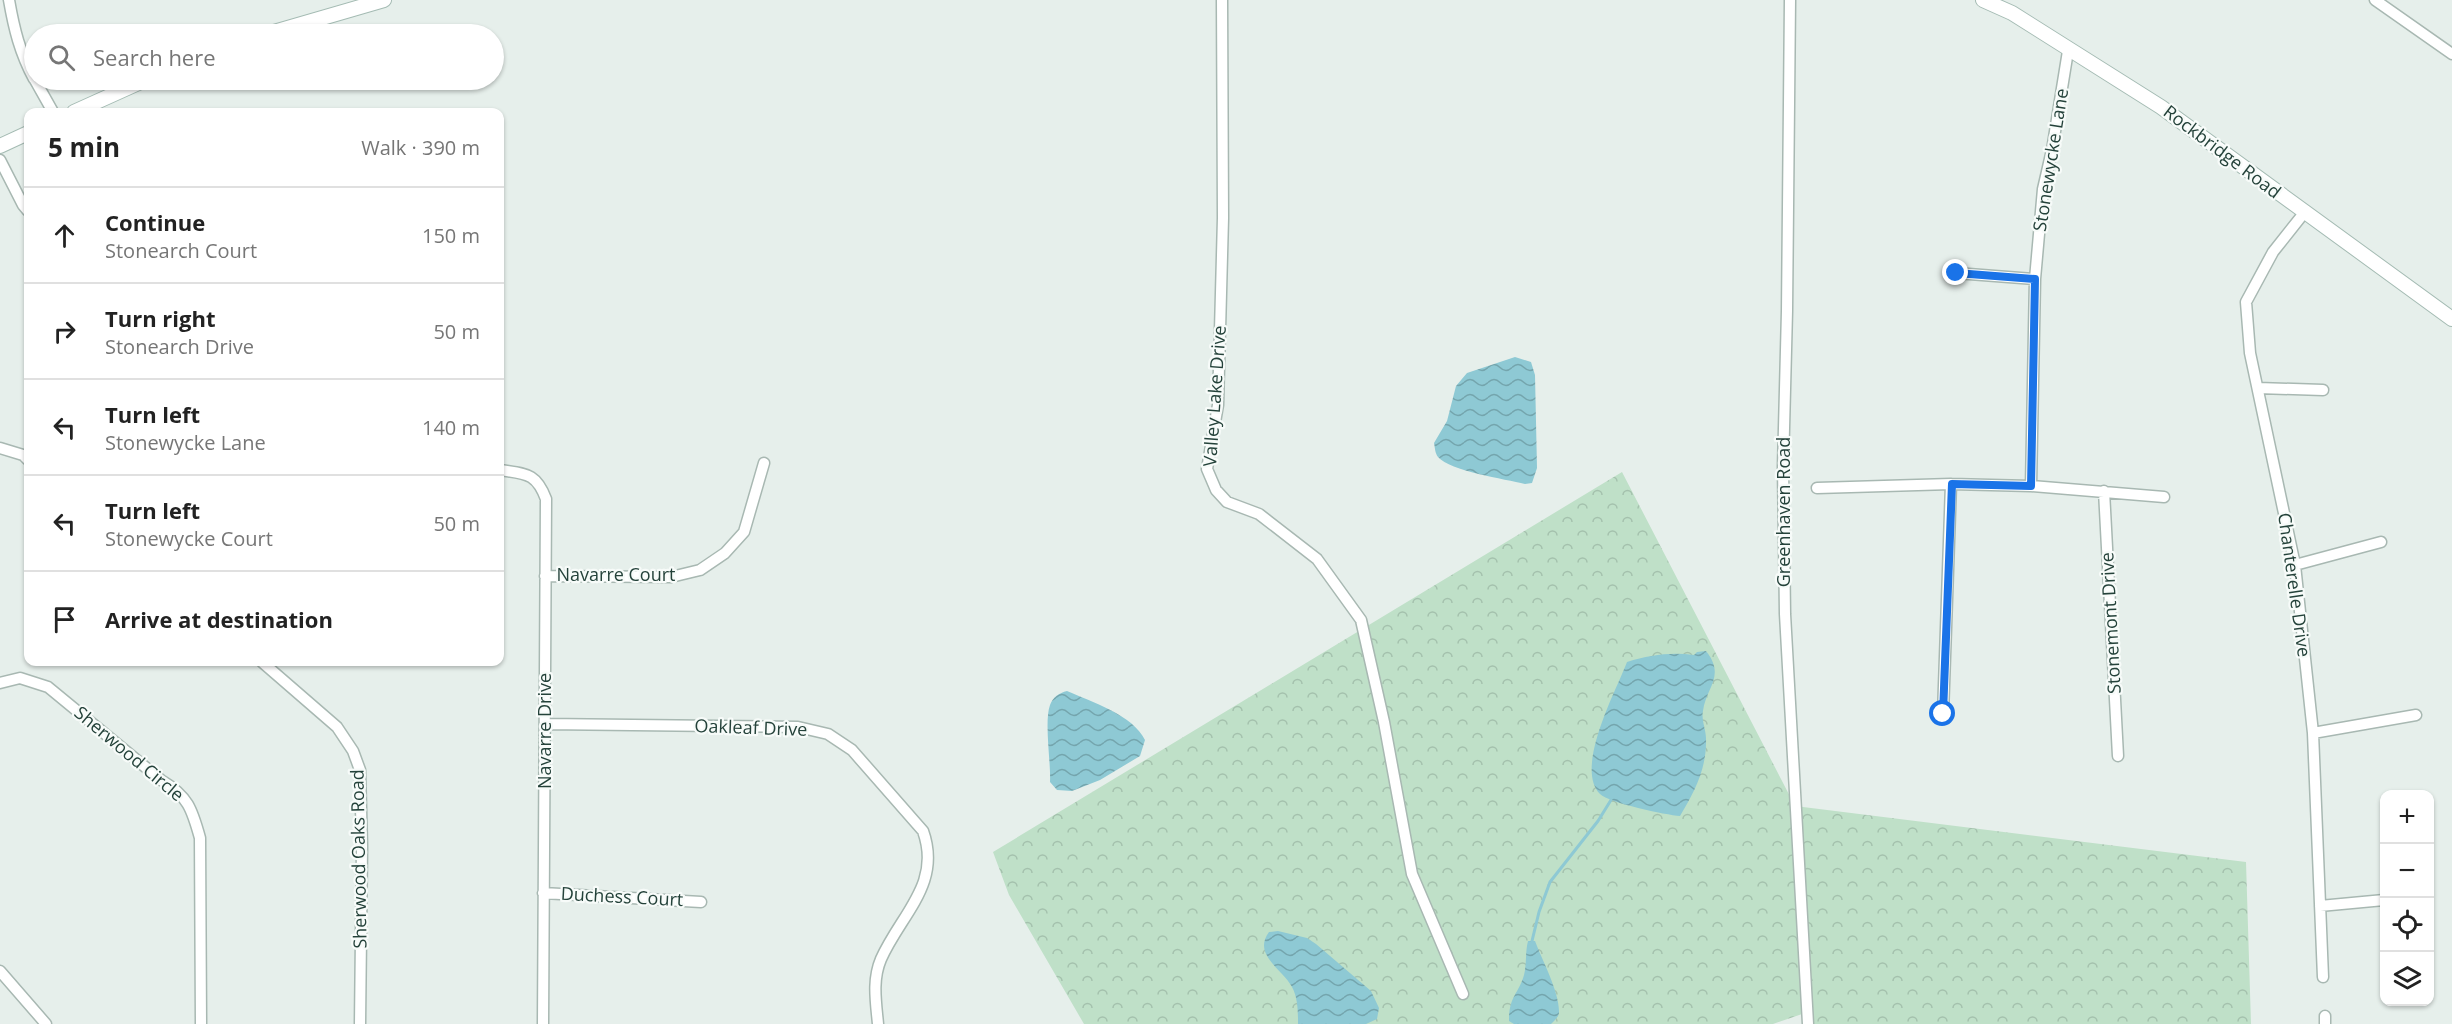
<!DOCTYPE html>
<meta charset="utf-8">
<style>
body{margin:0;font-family:"Open Sans",sans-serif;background:#f6f6f6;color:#222}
.controls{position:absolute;right:18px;bottom:18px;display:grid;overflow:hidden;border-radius:12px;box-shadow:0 2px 4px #0004}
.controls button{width:54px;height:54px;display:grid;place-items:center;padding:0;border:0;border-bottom:2px solid #e0e0e0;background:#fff;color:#222;font:30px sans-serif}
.stop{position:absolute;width:18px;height:18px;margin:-14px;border:4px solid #1a73e8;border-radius:50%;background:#fff}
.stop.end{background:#1a73e8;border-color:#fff;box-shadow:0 2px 6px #0008}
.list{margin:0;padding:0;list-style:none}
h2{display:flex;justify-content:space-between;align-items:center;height:78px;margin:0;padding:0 24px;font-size:26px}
h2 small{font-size:20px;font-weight:400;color:#767676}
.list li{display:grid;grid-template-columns:39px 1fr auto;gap:18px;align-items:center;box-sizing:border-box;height:96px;padding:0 24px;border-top:2px solid #e0e0e0}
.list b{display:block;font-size:22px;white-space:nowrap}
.list p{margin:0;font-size:20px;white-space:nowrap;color:#767676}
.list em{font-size:20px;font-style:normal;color:#767676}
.icon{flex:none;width:33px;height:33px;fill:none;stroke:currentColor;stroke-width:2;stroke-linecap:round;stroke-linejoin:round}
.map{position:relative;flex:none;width:2452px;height:1024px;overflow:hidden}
.search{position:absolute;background:#fff;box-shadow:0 2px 4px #0004;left:24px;top:24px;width:480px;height:66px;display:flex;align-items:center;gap:15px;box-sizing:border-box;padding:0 21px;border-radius:33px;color:#767676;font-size:22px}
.panel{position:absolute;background:#fff;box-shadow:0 2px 4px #0004;left:24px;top:108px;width:480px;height:558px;border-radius:12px}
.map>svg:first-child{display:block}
.forest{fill:url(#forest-crowns)}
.water{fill:url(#water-waves)}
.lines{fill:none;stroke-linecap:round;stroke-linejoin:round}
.stream{stroke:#8ec9d4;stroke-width:3}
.minor-casing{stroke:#a8b8b2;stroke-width:13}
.secondary-casing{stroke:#a4bbb3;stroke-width:16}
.minor{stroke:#fff;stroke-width:10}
.secondary{stroke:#fff;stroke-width:14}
.route{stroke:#1a73e8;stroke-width:8}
.labels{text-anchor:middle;stroke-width:4.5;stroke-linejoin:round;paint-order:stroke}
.street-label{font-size:18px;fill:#24423a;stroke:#f7fbf9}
</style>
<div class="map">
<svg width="2452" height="1024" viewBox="0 0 2452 1024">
<defs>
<pattern id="forest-crowns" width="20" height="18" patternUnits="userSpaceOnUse" patternTransform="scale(1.5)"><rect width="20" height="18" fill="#bfe0c8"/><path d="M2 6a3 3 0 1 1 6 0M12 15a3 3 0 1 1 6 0" fill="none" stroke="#a4c1ad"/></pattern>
<pattern id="water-waves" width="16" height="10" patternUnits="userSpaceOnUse" patternTransform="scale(1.5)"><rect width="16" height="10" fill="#8ec9d4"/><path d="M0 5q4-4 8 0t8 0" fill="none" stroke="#74a5ad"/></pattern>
</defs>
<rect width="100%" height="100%" fill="#e6efeb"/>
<path class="forest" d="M1622,472L1795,806L2246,862L2251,1024H1805V1013L1773,1024H1084L1009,895L993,852Z"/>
<path class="water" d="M1515,357L1531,362L1535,375L1537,468L1532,483L1525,484C1505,479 1450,471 1438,457C1435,453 1435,448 1434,443L1447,421L1456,386L1467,373Z
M1706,651C1726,676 1706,687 1703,711C1701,719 1706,730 1706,738C1707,768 1695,791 1680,816C1666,815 1609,803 1600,794C1574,768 1616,691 1627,662C1650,655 1670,652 1694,655L1697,652Z
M1067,691C1092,702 1133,715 1145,740L1140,756L1100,780L1072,791L1057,790L1050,782C1051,762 1044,722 1050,705C1053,697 1059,693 1067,691Z
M1278,931L1307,938L1316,944L1371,991L1379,1008L1377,1019L1366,1024H1298C1298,1012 1298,998 1292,987C1283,969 1252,955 1269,932Z
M1528,941H1535C1542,960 1560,993 1559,1013C1558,1018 1554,1021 1551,1024H1514L1509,1021C1509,996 1518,995 1524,975C1527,964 1525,952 1528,941Z"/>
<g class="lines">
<path class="stream" d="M1532,941L1539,912L1550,882L1598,821L1611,800"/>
<defs>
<path id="minor" d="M9,0C14,29 20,53 34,79
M1222,0L1223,218L1218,405L1207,469L1216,490L1227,502L1259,514L1317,559L1361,620L1384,722L1412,874L1463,994
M1790,0L1787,311L1783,467L1785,614L1808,1024
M2375,0L2452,54
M35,80L53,112
M0,160L23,205L28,211
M2304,213L2273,252L2246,302L2250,353L2295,565L2313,733L2323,977
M1956,273L2035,279
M2258,388L2323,390
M0,448L23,455L28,460
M500,470C525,474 536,472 546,499L543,1024
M2031,486L2035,279L2043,189L2052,150L2068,51
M1817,488L1951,484L2031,486L2164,497
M2104,491L2118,756
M2295,565L2381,542
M545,576L671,577L700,570L725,553L744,532L764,463
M262,662L337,727L353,751L360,770L362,847L360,1024
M0,683L20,678L48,687L161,780C188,796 192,809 200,838L201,1024
M1943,714L1951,484
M545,724L798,727L828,734L852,750L923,831C942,884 901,914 881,959C872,980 876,1002 878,1024
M2313,733L2416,715
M543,893L701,902
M2320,906L2384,900
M0,971L46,1024
M2325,1016V1024"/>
<path id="secondary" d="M1983,0L2012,13L2161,107L2452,319
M267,34L384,0
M74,112L145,80
M0,146L28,133"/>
</defs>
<use href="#minor" class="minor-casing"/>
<use href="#secondary" class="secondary-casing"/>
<use href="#minor" class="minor"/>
<use href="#secondary" class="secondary"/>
</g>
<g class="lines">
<path class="route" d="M1943,714L1952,484L2031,486L2035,279L1956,273"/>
</g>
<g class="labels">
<g class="street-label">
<text transform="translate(2222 152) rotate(37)" y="6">Rockbridge Road</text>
<text transform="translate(2051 160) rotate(-81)" y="6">Stonewycke Lane</text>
<text transform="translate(1215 396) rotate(-86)" y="6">Valley Lake Drive</text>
<text transform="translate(1784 512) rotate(-90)" y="6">Greenhaven Road</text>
<text x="616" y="581">Navarre Court</text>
<text transform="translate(2294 585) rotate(82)" y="6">Chanterelle Drive</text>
<text transform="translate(2111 623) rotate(-93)" y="6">Stonemont Drive</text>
<text transform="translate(751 728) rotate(2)" y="6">Oakleaf Drive</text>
<text transform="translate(545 731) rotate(-90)" y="6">Navarre Drive</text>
<text transform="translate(129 754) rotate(40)" y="6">Sherwood Circle</text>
<text transform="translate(359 859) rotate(-91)" y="6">Sherwood Oaks Road</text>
<text transform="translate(622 897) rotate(3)" y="6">Duchess Court</text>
</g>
</g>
</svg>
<div class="controls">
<button>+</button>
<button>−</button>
<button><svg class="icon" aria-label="locate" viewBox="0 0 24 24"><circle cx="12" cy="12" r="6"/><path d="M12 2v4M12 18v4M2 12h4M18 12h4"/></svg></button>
<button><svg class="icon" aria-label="layers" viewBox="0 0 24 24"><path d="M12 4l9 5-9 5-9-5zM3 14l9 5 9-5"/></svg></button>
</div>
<div class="stop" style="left:1943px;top:714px"></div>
<div class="stop end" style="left:1956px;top:273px"></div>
<div class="search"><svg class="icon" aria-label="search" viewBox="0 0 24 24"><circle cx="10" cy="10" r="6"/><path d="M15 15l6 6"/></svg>Search here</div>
<section class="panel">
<h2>5 min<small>Walk · 390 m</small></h2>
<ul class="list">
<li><svg class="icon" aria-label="ahead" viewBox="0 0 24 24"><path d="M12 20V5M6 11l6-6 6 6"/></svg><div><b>Continue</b><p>Stonearch Court</p></div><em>150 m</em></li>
<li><svg class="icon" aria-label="right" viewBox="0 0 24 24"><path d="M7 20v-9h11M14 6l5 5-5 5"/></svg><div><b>Turn right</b><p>Stonearch Drive</p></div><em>50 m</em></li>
<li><svg class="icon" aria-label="left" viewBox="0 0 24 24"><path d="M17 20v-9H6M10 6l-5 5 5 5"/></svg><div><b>Turn left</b><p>Stonewycke Lane</p></div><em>140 m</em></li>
<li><svg class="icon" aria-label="left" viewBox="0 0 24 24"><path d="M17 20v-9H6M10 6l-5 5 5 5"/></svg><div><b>Turn left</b><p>Stonewycke Court</p></div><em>50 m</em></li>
<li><svg class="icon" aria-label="arrive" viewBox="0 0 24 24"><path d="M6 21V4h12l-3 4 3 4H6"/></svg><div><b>Arrive at destination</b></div></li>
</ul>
</section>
</div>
